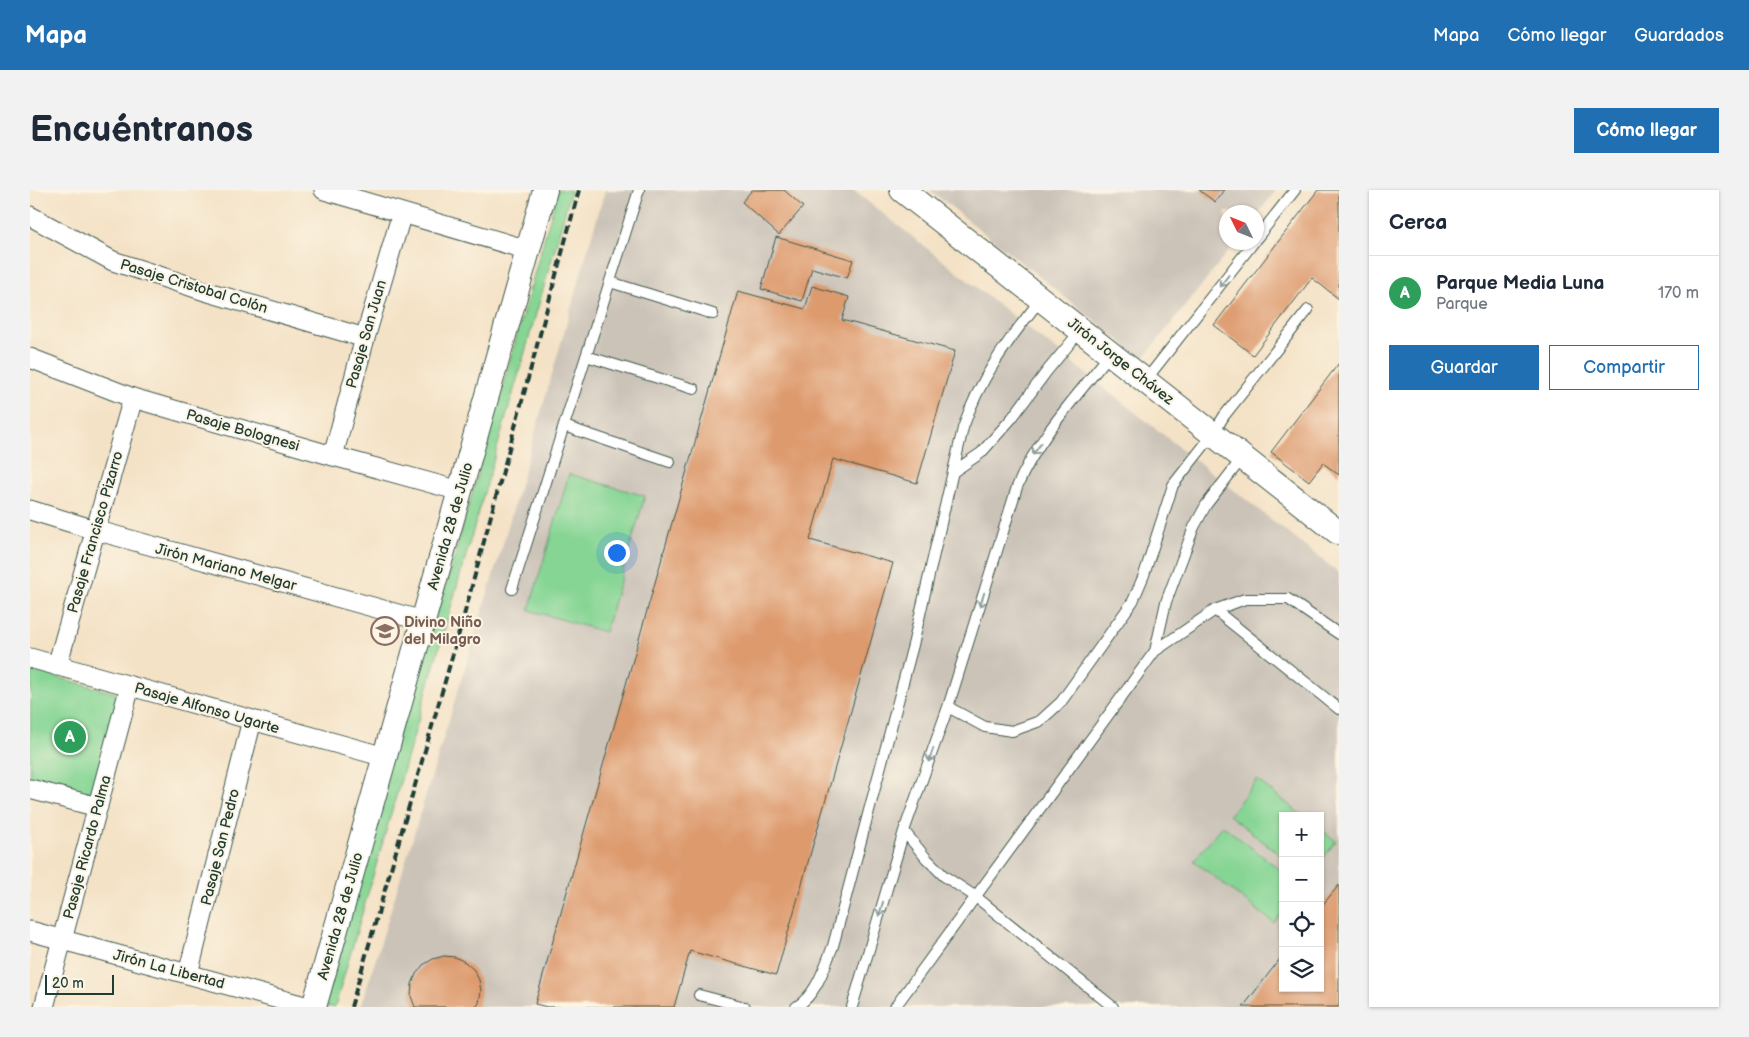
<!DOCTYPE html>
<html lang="es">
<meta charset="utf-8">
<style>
body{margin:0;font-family:"Balsamiq Sans",sans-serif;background:#f2f2f3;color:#1f2937}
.controls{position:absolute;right:15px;bottom:15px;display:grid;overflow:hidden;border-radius:0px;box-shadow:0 1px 4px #0004}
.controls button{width:45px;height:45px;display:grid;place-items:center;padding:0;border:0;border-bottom:1px solid #e0e1e3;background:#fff;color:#1f2937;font:25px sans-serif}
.compass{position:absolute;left:1189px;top:15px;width:45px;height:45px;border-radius:50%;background:#fff;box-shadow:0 1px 4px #0004;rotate:313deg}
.scale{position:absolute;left:15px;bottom:12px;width:69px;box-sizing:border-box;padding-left:5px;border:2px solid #1f3d34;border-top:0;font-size:14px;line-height:18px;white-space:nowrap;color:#1f3d34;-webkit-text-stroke:4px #fcf5e5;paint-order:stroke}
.you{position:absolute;left:586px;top:362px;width:18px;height:18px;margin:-12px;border:4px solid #fff;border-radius:50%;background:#1a73e8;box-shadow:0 0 0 8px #1a73e833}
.badge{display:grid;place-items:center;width:32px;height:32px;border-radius:50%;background:#1f6fb2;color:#fff;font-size:16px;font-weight:700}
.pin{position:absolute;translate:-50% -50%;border:2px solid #fff;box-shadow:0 1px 5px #0006}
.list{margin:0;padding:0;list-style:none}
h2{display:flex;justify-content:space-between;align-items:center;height:65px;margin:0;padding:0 20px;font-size:21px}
h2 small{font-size:16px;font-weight:400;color:#747a83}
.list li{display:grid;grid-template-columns:32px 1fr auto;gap:15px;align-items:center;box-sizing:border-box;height:75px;padding:0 20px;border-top:1px solid #e0e1e3}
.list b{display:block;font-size:19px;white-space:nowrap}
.list p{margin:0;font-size:16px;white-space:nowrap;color:#747a83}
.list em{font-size:16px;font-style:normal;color:#747a83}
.actions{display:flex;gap:10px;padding:15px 20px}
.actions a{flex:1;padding:11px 0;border:1px solid #1f6fb2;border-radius:0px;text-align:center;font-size:18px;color:#1f6fb2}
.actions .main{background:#1f6fb2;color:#fff}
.icon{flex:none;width:28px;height:28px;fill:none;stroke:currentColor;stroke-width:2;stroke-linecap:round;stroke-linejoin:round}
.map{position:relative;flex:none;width:1309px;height:817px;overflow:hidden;border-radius:0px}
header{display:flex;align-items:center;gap:30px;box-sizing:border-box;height:70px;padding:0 25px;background:#1f6fb2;color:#fff}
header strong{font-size:24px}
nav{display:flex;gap:28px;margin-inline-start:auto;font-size:18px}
.intro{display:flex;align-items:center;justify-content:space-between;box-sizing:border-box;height:120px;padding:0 30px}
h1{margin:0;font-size:35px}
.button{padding:12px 22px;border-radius:0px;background:#1f6fb2;color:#fff;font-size:18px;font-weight:700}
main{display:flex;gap:30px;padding:0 30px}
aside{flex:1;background:#fff;border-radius:0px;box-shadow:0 1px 4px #0004}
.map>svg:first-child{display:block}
.industrial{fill:#cbc3b8;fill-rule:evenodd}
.green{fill:#86d594;stroke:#528964}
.building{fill:#dd9a6d}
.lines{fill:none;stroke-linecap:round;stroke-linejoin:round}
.service-casing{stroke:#3f564a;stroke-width:12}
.minor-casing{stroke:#3f564a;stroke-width:21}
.tertiary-casing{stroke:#3f564a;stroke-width:26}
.service{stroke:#fff;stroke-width:10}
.minor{stroke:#fff;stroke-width:19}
.tertiary{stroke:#fff;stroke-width:24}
.rail{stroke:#1f3d34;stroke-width:4;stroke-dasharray:8 4;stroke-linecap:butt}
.oneway{stroke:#8f9e9a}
.labels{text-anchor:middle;stroke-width:4;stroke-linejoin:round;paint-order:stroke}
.street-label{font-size:15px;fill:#1f3d34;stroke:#fcf5e5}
.education-label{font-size:15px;font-weight:bold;fill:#785e54;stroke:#fcf5e5;text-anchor:start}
</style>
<header>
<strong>Mapa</strong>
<nav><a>Mapa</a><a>Cómo llegar</a><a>Guardados</a></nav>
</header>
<div class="intro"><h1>Encuéntranos</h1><a class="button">Cómo llegar</a></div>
<main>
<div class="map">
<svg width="1309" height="817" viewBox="0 0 1309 817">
<rect width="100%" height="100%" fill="#fcf5e5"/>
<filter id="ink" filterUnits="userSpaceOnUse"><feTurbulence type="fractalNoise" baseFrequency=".02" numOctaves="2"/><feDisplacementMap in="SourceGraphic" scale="10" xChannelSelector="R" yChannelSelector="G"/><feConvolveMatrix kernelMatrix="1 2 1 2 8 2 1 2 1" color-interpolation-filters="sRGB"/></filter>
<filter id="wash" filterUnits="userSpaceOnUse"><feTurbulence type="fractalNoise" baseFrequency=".0096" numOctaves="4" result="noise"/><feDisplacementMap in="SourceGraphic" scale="20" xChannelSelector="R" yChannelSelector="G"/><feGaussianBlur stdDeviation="1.12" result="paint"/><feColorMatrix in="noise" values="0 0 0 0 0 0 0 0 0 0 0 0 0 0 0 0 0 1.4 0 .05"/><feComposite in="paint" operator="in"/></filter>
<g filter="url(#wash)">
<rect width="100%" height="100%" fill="#f4e2c6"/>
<path class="industrial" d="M575,0H823L1309,383V817H331L475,347ZM1253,626H1290V798H1253Z
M900,0H1246L1227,25L1226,22H1196V52L1205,53L1113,169Z"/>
<path class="green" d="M528,0H541L524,62L305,817H294L334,653L425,364Z
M539,284L615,306L575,442L499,420Z
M1,480L93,505L63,609L0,589Z
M1227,590L1273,626H1253V667L1199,625Z
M1192,635L1253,682V722L1244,733L1164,671Z
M1290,639L1306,651L1290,672Z"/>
<g id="blocks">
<path class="building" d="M722,0H754L773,17L749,45L712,12Z
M1169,0H1194L1185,12Z
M1288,0H1309V109L1282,88L1223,165L1184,135Z
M746,47L823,70L817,88L782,78L772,111L731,99Z
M782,96L819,107L812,130L925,161L887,293L803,269L780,350L863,373L746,785L660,761L644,817H517L505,814L708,101L775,119Z
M1309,173V285L1293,273L1279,291L1241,262Z
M1309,695V817H1213L1253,765V798H1290V718Z
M414,766L425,767L435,772L444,780L449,790L451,801L449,813L446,817H385L381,806L382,794L386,784L393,775L403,769Z"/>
</g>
</g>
<g filter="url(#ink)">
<use href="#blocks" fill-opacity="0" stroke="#3f564a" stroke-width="1"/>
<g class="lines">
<defs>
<path id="service" d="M1226,49L1265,0
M580,92L683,124
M556,166L664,199
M1115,191L1224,52
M534,236L640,272
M923,282L951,263L982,228L1017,181L1051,140
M482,399L609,0
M1185,420L1309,519
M1125,461L1136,412L1164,337L1176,315L1213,267
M918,517L955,537L982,541L1010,531L1031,512L1103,411L1114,385L1143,295L1183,244L1194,226L1278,120
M874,641L896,668L914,686L946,707L1083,817
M669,805L715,817
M766,817C787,804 794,778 803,756L883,455L933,238C949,189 979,149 1011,109
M822,817L874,641L918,517L987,297C1008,247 1047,206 1080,164
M865,817L1125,461L1185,420L1215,409H1258L1309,444"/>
<path id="minor" d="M294,0L498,60
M0,26L83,71L178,102L335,148
M0,168L103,208L303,266L430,301
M303,266L335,148L372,23
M0,320L65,340L393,431
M0,468L355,567
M27,476L103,208
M0,599L68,617
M0,741L278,817
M158,784L222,530
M14,817L100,496"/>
<path id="tertiary" d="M872,0L1309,343
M284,817L515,0"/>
</defs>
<use href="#service" class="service-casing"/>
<use href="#minor" class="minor-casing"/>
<use href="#tertiary" class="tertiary-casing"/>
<use href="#service" class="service"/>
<use href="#minor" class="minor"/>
<use href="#tertiary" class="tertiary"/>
<path class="rail" d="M321,817L433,429L549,0"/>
</g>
<defs><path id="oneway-shaft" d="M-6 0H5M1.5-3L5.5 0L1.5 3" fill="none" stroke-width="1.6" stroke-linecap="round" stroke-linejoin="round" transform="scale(1.25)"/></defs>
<g class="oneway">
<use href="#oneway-shaft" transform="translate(1194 91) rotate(128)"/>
<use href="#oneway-shaft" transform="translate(1007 259) rotate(126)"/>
<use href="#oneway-shaft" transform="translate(952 410) rotate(107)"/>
<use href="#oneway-shaft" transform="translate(901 565) rotate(110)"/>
<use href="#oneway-shaft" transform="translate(851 719) rotate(106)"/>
</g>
</g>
<defs>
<symbol id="school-ring" viewBox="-11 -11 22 22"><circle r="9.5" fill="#fcf5e5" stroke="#8d6e63" stroke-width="1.5"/><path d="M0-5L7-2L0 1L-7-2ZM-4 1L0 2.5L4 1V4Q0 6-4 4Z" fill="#8d6e63"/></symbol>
</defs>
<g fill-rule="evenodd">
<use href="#school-ring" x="339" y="425" width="32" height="32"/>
</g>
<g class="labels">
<g class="street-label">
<text transform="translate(164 96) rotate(17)" y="5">Pasaje Cristobal Colón</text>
<text transform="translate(336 144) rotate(-74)" y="5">Pasaje San Juan</text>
<text transform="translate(1091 171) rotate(38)" y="5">Jirón Jorge Chávez</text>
<text transform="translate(213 240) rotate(16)" y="5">Pasaje Bolognesi</text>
<text transform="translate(420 336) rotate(-74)" y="5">Avenida 28 de Julio</text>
<text transform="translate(65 342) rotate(-74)" y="5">Pasaje Francisco Pizarro</text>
<text transform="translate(196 377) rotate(15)" y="5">Jirón Mariano Melgar</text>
<text transform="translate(177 518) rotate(16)" y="5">Pasaje Alfonso Ugarte</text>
<text transform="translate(57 657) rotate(-75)" y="5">Pasaje Ricardo Palma</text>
<text transform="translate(190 657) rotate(-76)" y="5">Pasaje San Pedro</text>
<text transform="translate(310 726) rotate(-74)" y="5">Avenida 28 de Julio</text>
<text transform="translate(139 779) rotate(15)" y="5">Jirón La Libertad</text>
</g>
<g class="education-label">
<text x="374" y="437">Divino Niño<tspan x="374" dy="17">del Milagro</tspan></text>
</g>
</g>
</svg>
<div class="controls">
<button>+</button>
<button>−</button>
<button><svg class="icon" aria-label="locate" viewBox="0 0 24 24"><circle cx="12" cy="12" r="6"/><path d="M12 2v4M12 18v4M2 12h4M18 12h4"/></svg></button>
<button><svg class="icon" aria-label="layers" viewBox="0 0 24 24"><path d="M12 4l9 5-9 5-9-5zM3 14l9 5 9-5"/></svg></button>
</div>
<svg class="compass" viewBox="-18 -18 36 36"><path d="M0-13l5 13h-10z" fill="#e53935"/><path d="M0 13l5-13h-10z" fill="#747a83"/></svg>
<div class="scale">20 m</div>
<div class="you"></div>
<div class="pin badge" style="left:40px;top:547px;background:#2e9e5b">A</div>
</div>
<aside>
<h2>Cerca<small></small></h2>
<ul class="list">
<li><span class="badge" style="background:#2e9e5b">A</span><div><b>Parque Media Luna</b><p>Parque</p></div><em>170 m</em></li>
</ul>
<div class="actions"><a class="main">Guardar</a><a>Compartir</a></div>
</aside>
</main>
